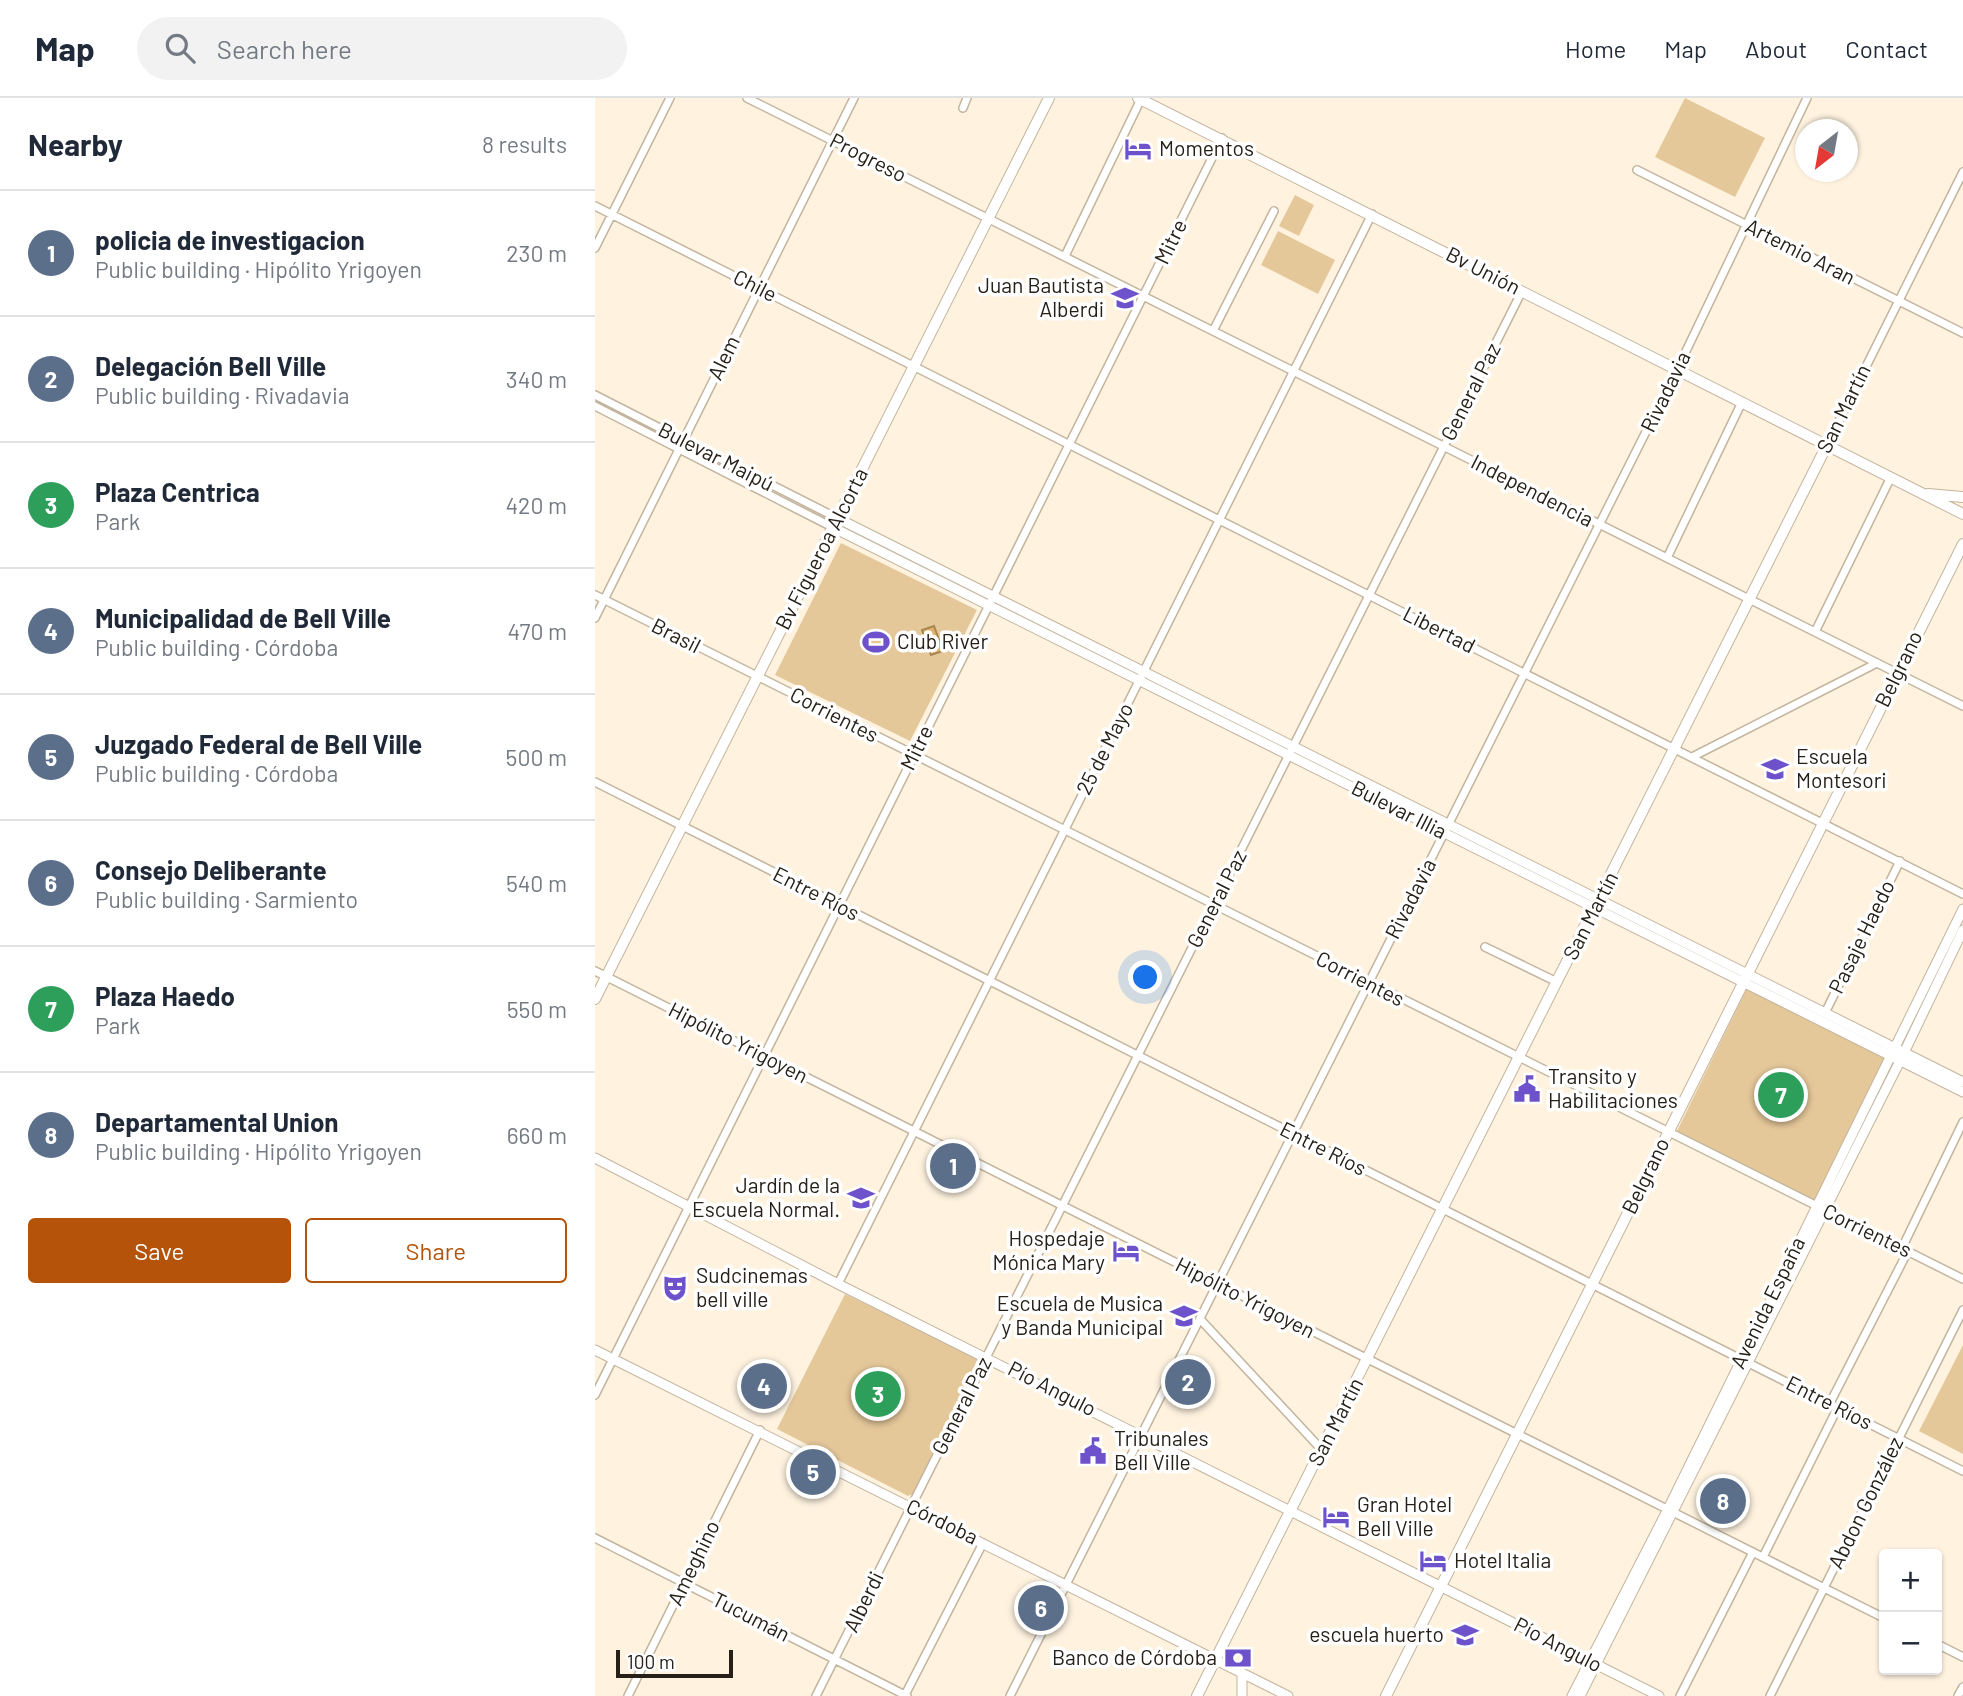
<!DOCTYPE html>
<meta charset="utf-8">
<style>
body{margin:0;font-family:Barlow,sans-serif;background:#f2f2f3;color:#1f2937}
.controls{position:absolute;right:21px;bottom:21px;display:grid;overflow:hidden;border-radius:7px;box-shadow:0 2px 5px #0004}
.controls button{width:63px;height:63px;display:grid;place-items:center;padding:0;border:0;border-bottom:2px solid #e0e1e3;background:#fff;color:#1f2937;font:35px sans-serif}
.compass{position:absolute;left:1200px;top:21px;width:63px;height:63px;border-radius:50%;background:#fff;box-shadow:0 2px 5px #0004;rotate:211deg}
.scale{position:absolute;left:21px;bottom:18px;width:117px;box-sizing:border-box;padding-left:7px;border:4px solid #262018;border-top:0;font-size:19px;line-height:24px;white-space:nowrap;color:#262018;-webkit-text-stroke:5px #fff;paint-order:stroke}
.you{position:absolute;left:551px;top:880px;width:24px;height:24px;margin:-18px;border:5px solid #fff;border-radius:50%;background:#1a73e8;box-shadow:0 0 0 10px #1a73e833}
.badge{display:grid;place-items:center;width:46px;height:46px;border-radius:50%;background:#b45309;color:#fff;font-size:23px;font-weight:700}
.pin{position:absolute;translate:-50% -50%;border:4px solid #fff;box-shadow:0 2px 7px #0006}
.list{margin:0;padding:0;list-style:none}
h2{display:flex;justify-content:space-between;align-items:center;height:91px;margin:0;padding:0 28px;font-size:30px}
h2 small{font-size:23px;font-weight:400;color:#747a83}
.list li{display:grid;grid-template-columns:46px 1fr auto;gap:21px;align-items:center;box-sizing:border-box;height:126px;padding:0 28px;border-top:2px solid #e0e1e3}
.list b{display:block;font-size:26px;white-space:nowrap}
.list p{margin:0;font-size:23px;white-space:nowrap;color:#747a83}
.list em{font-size:23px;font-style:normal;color:#747a83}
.actions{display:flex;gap:14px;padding:21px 28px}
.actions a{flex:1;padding:16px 0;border:2px solid #b45309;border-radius:7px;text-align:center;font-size:24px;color:#b45309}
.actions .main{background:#b45309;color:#fff}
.icon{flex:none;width:38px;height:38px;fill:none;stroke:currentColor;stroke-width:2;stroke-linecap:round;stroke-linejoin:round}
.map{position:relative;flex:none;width:1368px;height:1598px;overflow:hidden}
header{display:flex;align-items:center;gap:42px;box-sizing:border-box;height:98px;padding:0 35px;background:#fff;border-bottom:2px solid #e0e1e3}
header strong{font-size:33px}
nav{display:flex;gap:38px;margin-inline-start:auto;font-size:24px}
.search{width:490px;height:63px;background:#f2f2f3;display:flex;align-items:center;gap:18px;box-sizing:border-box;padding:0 24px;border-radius:38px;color:#747a83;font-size:26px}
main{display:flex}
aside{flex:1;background:#fff}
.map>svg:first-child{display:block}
.green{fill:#e5c89a}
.water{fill:#dfb269;stroke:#a88651;stroke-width:2}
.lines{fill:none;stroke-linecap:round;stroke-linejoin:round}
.minor-casing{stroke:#c3b49d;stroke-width:10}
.tertiary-casing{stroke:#c3b49d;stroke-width:11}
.secondary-casing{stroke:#c3b49d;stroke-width:12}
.minor{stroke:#fff;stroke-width:7}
.tertiary{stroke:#fff;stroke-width:9}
.secondary{stroke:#fff;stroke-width:10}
.labels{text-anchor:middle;stroke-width:7;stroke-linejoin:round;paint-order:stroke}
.poi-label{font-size:21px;fill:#262018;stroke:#fff;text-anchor:start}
.street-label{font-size:21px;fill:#262018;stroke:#fff}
</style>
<header>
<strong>Map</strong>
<div class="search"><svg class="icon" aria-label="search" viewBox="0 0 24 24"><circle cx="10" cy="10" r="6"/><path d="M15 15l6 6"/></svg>Search here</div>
<nav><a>Home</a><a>Map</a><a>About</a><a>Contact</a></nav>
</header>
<main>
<aside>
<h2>Nearby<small>8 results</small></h2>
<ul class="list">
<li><span class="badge" style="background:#5c6f8a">1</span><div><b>policia de investigacion</b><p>Public building · Hipólito Yrigoyen</p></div><em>230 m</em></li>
<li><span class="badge" style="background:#5c6f8a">2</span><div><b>Delegación Bell Ville</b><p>Public building · Rivadavia</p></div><em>340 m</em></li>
<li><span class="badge" style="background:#2e9e5b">3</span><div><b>Plaza Centrica</b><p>Park</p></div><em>420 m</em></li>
<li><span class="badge" style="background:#5c6f8a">4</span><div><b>Municipalidad de Bell Ville</b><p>Public building · Córdoba</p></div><em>470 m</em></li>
<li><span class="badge" style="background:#5c6f8a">5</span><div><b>Juzgado Federal de Bell Ville</b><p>Public building · Córdoba</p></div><em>500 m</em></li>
<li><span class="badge" style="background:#5c6f8a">6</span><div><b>Consejo Deliberante</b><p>Public building · Sarmiento</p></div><em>540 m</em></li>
<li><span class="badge" style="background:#2e9e5b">7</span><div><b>Plaza Haedo</b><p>Park</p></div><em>550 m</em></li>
<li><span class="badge" style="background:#5c6f8a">8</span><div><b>Departamental Union</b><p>Public building · Hipólito Yrigoyen</p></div><em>660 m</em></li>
</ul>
<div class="actions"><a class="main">Save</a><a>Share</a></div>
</aside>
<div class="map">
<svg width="1368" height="1598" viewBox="0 0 1368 1598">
<rect width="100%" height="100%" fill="#fff3e0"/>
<path class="green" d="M1090,0L1170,40L1140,99L1060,59Z
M700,97L719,107L704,138L684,128Z
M683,133L740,162L723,196L666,167Z
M246,445L382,512L315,643L180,577Z
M1152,890L1292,959L1220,1105L1081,1035Z
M250,1196L383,1261L318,1396L313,1398L182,1331Z
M1368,1247V1356L1324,1333Z"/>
<path class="water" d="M339,528L348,553L336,557L327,532Z"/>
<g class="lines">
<defs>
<path id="minor" d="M152,0L1368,608
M368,10L372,0
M1042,72L1368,235
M0,108L1368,796
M0,150L75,0
M470,158L546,1
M619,231L679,113
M0,297L242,420
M0,308L239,430
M1232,347L1368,74
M1072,460L1147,304
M0,497L1368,1181
M0,520L259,0
M1220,534L1296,379
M1097,659L1282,565
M0,684L1368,1373
M890,849L962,884
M0,873L1289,1520
M1230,915L1305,763
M1307,1150L1368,1024
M243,1186L777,116
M605,1221L727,1352
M0,1297L627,40
M1235,1305L1313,1153
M0,1440L312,1598
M1168,1459L1243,1309
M1342,1546L1368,1559
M310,1597L388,1445
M33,1598L165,1332
M221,1598L927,193
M415,1598L1082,272L1212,0
M1085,1598L1158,1454
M1175,1598L1368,1212
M1363,1598L1368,1589"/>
<path id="tertiary" d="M242,420L1368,984
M239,430L1368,994
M0,1060L243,1186L1064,1598
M0,1252L693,1598
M647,1598V1575
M977,1598L1073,1411L1368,811
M985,1598L1305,963L1368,832"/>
<path id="secondary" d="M543,0L1368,416
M1333,396L1368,399
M0,901L454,0
M602,1598L1232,347
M791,1598L1368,446"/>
</defs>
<use href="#minor" class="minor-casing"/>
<use href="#tertiary" class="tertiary-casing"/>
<use href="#secondary" class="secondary-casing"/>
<use href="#minor" class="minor"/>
<use href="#tertiary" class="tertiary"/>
<use href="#secondary" class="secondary"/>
</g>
<defs>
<symbol id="hotel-bare" viewBox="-9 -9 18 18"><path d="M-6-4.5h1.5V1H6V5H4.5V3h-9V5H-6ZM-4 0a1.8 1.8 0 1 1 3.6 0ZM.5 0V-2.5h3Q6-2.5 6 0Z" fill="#6d52cc" stroke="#fff" stroke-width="2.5" paint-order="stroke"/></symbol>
<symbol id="school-bare" viewBox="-9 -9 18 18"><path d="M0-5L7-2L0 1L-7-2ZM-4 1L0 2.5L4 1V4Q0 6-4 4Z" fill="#6d52cc" stroke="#fff" stroke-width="2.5" paint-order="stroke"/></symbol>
<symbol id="stadium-bare" viewBox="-9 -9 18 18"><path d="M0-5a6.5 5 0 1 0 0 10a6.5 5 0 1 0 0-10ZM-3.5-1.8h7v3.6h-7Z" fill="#6d52cc" stroke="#fff" stroke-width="2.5" paint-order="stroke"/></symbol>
<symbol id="civic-bare" viewBox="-9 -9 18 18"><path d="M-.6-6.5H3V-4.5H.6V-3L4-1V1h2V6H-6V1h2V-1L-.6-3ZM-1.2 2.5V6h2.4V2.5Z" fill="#6d52cc" stroke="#fff" stroke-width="2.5" paint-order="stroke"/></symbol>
<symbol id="theatre-bare" viewBox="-9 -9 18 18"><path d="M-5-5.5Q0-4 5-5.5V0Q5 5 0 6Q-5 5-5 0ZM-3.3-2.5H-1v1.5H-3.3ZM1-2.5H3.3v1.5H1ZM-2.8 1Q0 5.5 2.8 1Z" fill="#6d52cc" stroke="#fff" stroke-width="2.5" paint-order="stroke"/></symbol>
<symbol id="bank-bare" viewBox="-9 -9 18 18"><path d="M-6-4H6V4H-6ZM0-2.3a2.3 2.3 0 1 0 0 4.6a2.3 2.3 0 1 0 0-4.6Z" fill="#6d52cc" stroke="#fff" stroke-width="2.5" paint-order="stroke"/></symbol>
</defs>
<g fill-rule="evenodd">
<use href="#hotel-bare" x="524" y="32" width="38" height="38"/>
<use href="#school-bare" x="511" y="181" width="38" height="38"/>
<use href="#stadium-bare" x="262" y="525" width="38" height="38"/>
<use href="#school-bare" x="1161" y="652" width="38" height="38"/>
<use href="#civic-bare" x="913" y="972" width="38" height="38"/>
<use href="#school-bare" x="247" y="1081" width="38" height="38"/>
<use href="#hotel-bare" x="512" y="1134" width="38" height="38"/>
<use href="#theatre-bare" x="61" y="1171" width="38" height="38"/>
<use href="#school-bare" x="570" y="1199" width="38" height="38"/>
<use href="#civic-bare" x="479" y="1334" width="38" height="38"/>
<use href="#hotel-bare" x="722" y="1400" width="38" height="38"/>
<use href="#hotel-bare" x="819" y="1444" width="38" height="38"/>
<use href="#school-bare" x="851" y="1518" width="38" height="38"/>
<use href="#bank-bare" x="624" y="1541" width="38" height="38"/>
</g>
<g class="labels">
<g class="poi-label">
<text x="564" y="58">Momentos</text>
<text x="509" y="195" text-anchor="end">Juan Bautista<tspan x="509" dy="24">Alberdi</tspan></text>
<text x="302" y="551">Club River</text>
<text x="1201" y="666">Escuela<tspan x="1201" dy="24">Montesori</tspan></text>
<text x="953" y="986">Transito y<tspan x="953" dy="24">Habilitaciones</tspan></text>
<text x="245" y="1095" text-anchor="end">Jardín de la<tspan x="245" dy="24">Escuela Normal.</tspan></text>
<text x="510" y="1148" text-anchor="end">Hospedaje<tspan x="510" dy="24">Mónica Mary</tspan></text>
<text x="101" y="1185">Sudcinemas<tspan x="101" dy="24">bell ville</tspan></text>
<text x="568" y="1213" text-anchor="end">Escuela de Musica<tspan x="568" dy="24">y Banda Municipal</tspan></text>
<text x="519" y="1348">Tribunales<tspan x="519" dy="24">Bell Ville</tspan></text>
<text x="762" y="1414">Gran Hotel<tspan x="762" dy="24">Bell Ville</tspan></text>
<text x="859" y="1470">Hotel Italia</text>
<text x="849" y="1544" text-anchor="end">escuela huerto</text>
<text x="622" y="1567" text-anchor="end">Banco de Córdoba</text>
</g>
<g class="street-label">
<text transform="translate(273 60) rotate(27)" y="7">Progreso</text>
<text transform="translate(576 144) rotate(-64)" y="7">Mitre</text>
<text transform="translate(1205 154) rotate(27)" y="7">Artemio Aran</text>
<text transform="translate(888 173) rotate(27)" y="7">Bv Unión</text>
<text transform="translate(160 188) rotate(27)" y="7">Chile</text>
<text transform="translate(129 260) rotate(-64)" y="7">Alem</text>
<text transform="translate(876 294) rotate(-63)" y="7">General Paz</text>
<text transform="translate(1071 294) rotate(-64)" y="7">Rivadavia</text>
<text transform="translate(1249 311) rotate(-64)" y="7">San Martín</text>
<text transform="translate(121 359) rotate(27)" y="7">Bulevar Maipú</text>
<text transform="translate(937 393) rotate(27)" y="7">Independencia</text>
<text transform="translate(227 451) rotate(-63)" y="7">Bv Figueroa Alcorta</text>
<text transform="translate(844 532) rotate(27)" y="7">Libertad</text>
<text transform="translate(81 538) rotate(27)" y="7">Brasil</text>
<text transform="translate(1304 571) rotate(-64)" y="7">Belgrano</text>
<text transform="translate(239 617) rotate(27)" y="7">Corrientes</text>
<text transform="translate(322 650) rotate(-64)" y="7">Mitre</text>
<text transform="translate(510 651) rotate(-63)" y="7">25 de Mayo</text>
<text transform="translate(804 712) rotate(27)" y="7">Bulevar Illia</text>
<text transform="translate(221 796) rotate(27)" y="7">Entre Ríos</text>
<text transform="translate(622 801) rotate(-63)" y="7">General Paz</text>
<text transform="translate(816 801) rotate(-63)" y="7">Rivadavia</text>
<text transform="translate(996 818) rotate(-63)" y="7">San Martín</text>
<text transform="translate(1267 839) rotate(-64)" y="7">Pasaje Haedo</text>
<text transform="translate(765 881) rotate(27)" y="7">Corrientes</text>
<text transform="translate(143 945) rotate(27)" y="7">Hipólito Yrigoyen</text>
<text transform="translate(728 1051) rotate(27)" y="7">Entre Ríos</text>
<text transform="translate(1051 1078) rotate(-64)" y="7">Belgrano</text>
<text transform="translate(1272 1133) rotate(26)" y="7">Corrientes</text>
<text transform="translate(650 1200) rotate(27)" y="7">Hipólito Yrigoyen</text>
<text transform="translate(1173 1205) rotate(-64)" y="7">Avenida España</text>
<text transform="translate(457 1291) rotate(27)" y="7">Pío Angulo</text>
<text transform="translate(1234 1305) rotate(27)" y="7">Entre Ríos</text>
<text transform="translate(367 1308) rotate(-63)" y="7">General Paz</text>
<text transform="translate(741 1324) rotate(-63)" y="7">San Martín</text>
<text transform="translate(1271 1405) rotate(-64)" y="7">Abdon González</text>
<text transform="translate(347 1424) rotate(26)" y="7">Córdoba</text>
<text transform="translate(99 1465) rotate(-64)" y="7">Ameghino</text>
<text transform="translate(269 1504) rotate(-64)" y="7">Alberdi</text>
<text transform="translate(156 1519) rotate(27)" y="7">Tucumán</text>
<text transform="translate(963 1547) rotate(27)" y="7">Pío Angulo</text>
</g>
</g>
</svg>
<div class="controls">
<button>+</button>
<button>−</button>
</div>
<svg class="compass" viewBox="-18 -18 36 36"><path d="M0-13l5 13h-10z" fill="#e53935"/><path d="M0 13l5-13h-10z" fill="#747a83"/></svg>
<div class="scale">100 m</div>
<div class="you"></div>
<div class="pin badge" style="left:358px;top:1068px;background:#5c6f8a">1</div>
<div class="pin badge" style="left:593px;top:1284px;background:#5c6f8a">2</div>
<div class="pin badge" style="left:283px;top:1296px;background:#2e9e5b">3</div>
<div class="pin badge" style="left:169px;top:1288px;background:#5c6f8a">4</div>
<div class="pin badge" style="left:218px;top:1374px;background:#5c6f8a">5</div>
<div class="pin badge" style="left:446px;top:1510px;background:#5c6f8a">6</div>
<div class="pin badge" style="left:1186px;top:997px;background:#2e9e5b">7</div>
<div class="pin badge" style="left:1128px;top:1403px;background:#5c6f8a">8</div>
</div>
</main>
